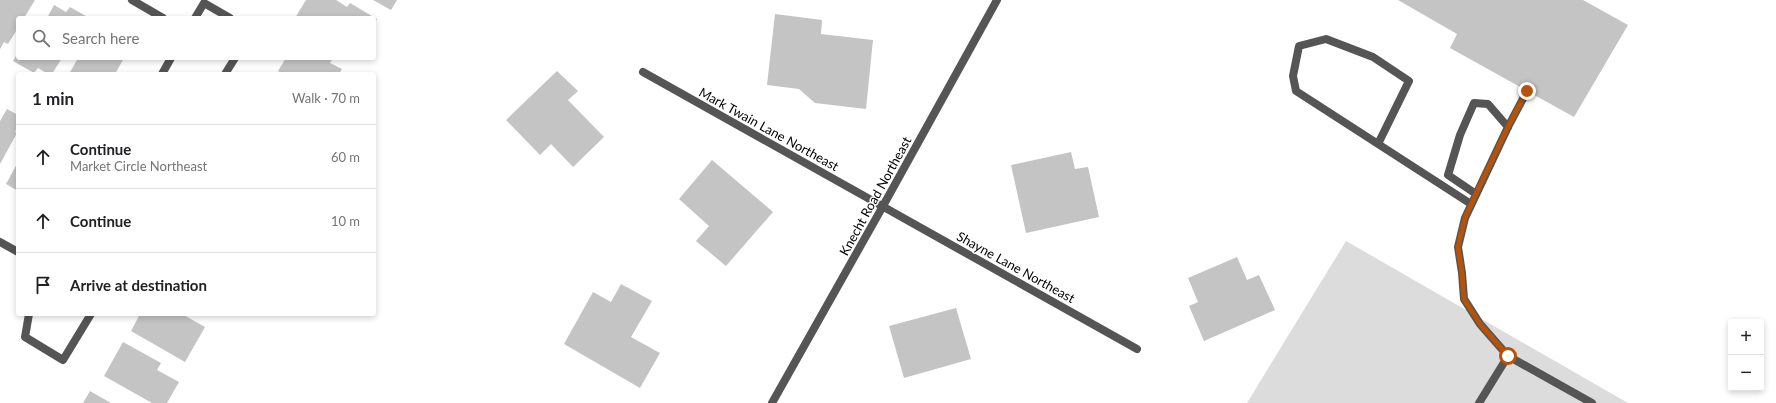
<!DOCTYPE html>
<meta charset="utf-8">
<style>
body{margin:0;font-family:Lato,sans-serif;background:#f2f2f2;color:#202124}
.controls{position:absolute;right:12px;bottom:12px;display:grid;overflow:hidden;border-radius:4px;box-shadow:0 2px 6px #0003}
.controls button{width:36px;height:36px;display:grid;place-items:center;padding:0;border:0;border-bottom:1px solid #e0e0e0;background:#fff;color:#202124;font:20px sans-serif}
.stop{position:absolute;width:12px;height:12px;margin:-9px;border:3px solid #b45309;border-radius:50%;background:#fff}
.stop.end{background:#b45309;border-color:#fff;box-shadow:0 1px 4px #0008}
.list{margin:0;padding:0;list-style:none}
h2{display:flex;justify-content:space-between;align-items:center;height:52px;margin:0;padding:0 16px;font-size:17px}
h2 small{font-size:13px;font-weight:400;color:#757577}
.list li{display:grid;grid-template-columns:26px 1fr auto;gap:12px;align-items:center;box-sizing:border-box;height:64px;padding:0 16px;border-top:1px solid #e0e0e0}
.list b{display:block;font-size:15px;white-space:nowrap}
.list p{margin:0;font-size:13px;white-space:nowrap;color:#757577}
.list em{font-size:13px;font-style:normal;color:#757577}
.icon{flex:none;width:22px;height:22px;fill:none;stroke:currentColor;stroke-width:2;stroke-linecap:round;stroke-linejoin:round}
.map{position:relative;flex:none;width:1776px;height:403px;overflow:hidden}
.search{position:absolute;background:#fff;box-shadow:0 2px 6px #0003;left:16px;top:16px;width:360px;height:44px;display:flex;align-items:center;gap:10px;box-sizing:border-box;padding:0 14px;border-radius:4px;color:#757577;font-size:15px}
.panel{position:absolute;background:#fff;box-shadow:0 2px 6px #0003;left:16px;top:72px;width:360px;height:244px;border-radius:4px}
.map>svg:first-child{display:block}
.green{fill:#dcdcdc}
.building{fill:#c4c4c4}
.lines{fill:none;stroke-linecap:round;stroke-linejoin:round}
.lane{stroke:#555;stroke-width:8}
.street{stroke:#555;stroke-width:8}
.route{stroke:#b45309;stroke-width:5}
.labels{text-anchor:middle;stroke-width:3;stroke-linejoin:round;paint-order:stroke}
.street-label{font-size:13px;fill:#000;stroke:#fff}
</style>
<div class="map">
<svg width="1776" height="403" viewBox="0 0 1776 403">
<rect width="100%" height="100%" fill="#fff"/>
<path class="green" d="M1346,241L1628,403H1247Z"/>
<path class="building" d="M0,0H35L24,18H18V28L8,44L4,42L0,49Z
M306,0H336L347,7L350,3L377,19L374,24V18H295Z
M373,0H397L391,10Z
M1398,0H1583L1628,25L1574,117L1450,48L1457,34Z
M54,5L66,12L70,7L86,16L85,18H47Z
M775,14L822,20L821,34L873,40L866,109L815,103L799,89L767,85Z
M18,52V58H62L52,74H48L38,68L34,73L13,61Z
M78,58L85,59L124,58L115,74H69Z
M286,58H333L330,63L342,69L339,74H283L278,71Z
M557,71L578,91L568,100L604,137L573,167L551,144L540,155L506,120Z
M7,109L18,115V126L15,132L17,133L0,164V121Z
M1071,152L1075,169L1088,167L1099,217L1026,233L1011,165Z
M712,160L773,212L726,266L696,241L709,226L679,199Z
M18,162V191L6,184Z
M1237,257L1247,280L1259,275L1275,310L1204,341L1189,306L1198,302L1188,278Z
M621,284L652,301L631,337L660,353L640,388L564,344L593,292L611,302Z
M956,308L971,359L904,378L889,326Z
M140,314H182L205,327L185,362L131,331Z
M123,342L161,363L157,370L179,382L167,403H152L104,376Z
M90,391L111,403H83Z"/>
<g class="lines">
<path class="lane" d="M1508,127L1527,91
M1378,144L1409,81L1373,57L1326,39L1299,46L1293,76L1296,91L1471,204"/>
<path class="street" d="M132,0L163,18
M195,18L204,3L230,18
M643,72L1137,349
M162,74L171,58
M225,74L235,58
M1476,194L1448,175L1460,135L1474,103L1488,104L1508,127L1465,218L1458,247L1462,273L1464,299L1480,324L1508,356L1592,403
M0,242L18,252
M29,314L25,337L63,360L91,314
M772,403L883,206L997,0
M1479,403L1508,356"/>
</g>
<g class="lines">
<path class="route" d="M1508,356L1480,324L1464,299L1462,273L1458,247L1465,218L1476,194L1508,127L1527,91"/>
</g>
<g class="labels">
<g class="street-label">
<text transform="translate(769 129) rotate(29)" y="5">Mark Twain Lane Northeast</text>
<text transform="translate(875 196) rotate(-61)" y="5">Knecht Road Northeast</text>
<text transform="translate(1016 267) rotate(29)" y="5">Shayne Lane Northeast</text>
</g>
</g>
</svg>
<div class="controls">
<button>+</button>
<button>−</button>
</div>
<div class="stop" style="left:1508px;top:356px"></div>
<div class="stop end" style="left:1527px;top:91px"></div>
<div class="search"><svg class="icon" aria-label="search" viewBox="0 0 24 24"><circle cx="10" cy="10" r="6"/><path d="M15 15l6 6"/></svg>Search here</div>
<section class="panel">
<h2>1 min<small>Walk · 70 m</small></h2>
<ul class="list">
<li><svg class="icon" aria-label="ahead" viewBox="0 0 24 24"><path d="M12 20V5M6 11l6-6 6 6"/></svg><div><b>Continue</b><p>Market Circle Northeast</p></div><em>60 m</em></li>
<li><svg class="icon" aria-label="ahead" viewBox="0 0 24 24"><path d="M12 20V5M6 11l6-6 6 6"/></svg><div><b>Continue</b></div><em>10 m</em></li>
<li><svg class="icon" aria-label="arrive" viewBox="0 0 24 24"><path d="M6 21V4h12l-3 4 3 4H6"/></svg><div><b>Arrive at destination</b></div></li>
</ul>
</section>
</div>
